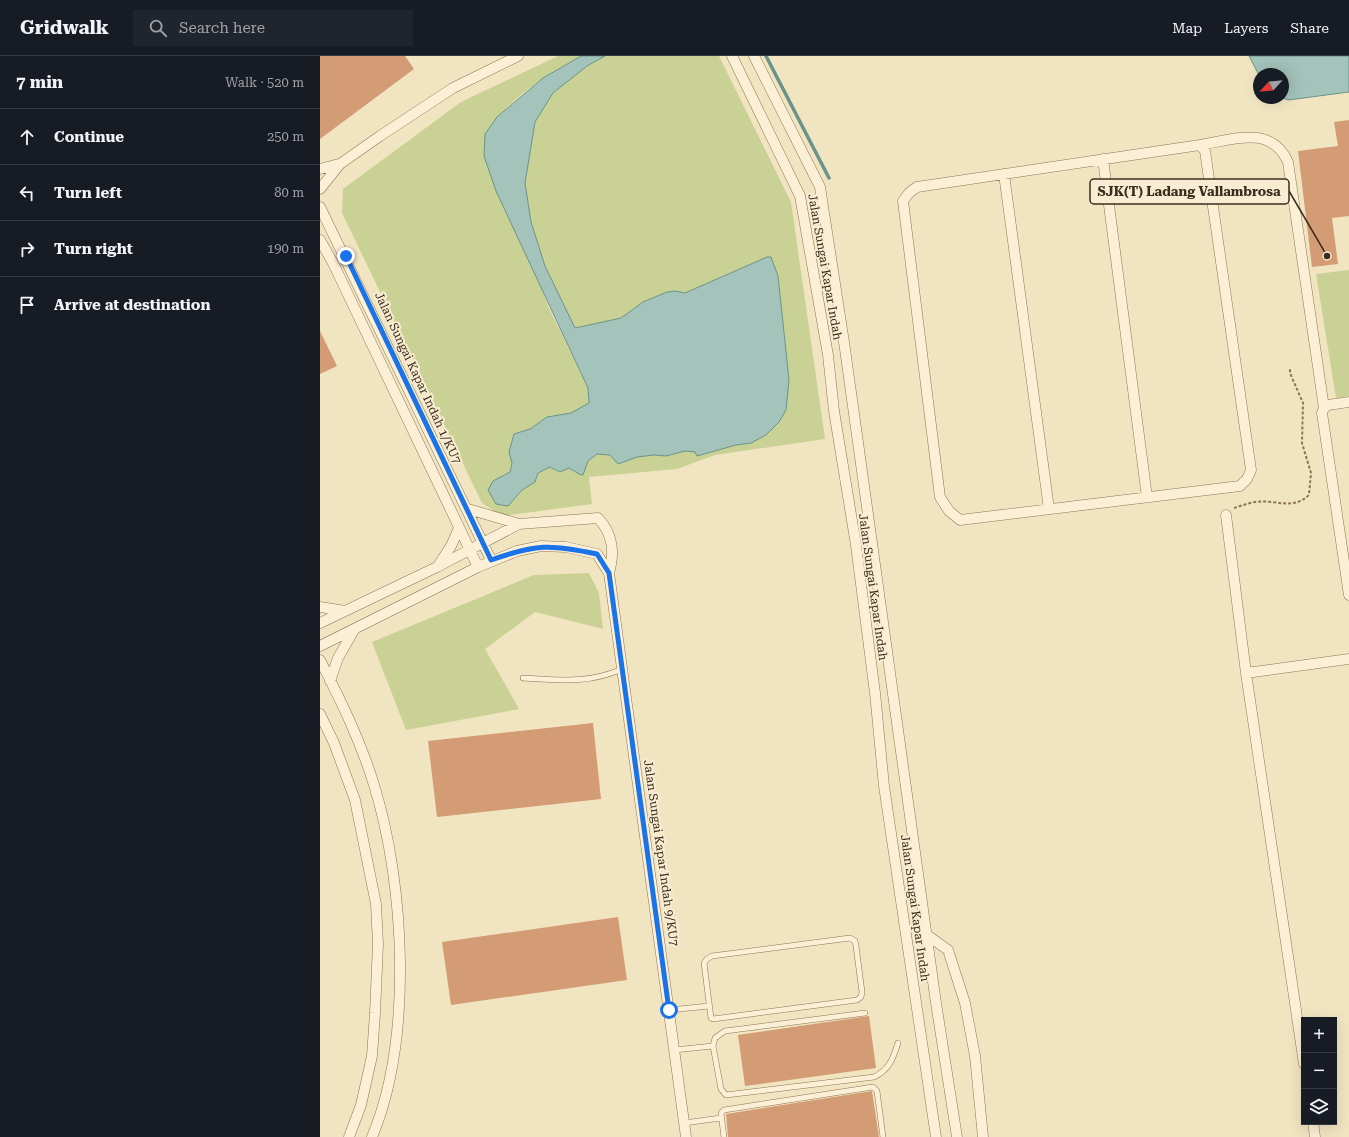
<!DOCTYPE html>
<meta charset="utf-8">
<style>
body{margin:0;font-family:"Roboto Serif",serif;background:#20242c;color:#f1f3f6}
.controls{position:absolute;right:12px;bottom:12px;display:grid;overflow:hidden;border-radius:0px;box-shadow:0 4px 16px #0002}
.controls button{width:36px;height:36px;display:grid;place-items:center;padding:0;border:0;border-bottom:1px solid #363941;background:#171b24;color:#f1f3f6;font:20px sans-serif}
.compass{position:absolute;left:933px;top:12px;width:36px;height:36px;border-radius:50%;background:#171b24;box-shadow:0 4px 16px #0002;rotate:244deg}
.stop{position:absolute;width:12px;height:12px;margin:-9px;border:3px solid #1a73e8;border-radius:50%;background:#fff}
.stop.end{background:#1a73e8;border-color:#fff;box-shadow:0 1px 4px #0008}
.list{margin:0;padding:0;list-style:none}
h2{display:flex;justify-content:space-between;align-items:center;height:52px;margin:0;padding:0 16px;font-size:17px}
h2 small{font-size:13px;font-weight:400;color:#9ea1a6}
.list li{display:grid;grid-template-columns:26px 1fr auto;gap:12px;align-items:center;box-sizing:border-box;height:56px;padding:0 16px;border-top:1px solid #363941}
.list b{display:block;font-size:15px;white-space:nowrap}
.list em{font-size:13px;font-style:normal;color:#9ea1a6}
.icon{flex:none;width:22px;height:22px;fill:none;stroke:currentColor;stroke-width:2;stroke-linecap:round;stroke-linejoin:round}
.map{position:relative;flex:none;width:1029px;height:1081px;overflow:hidden}
header{display:flex;align-items:center;gap:24px;box-sizing:border-box;height:56px;padding:0 20px;background:#171b24;border-bottom:1px solid #363941}
header strong{font-size:19px}
nav{display:flex;gap:22px;margin-inline-start:auto;font-size:14px}
.search{width:280px;height:36px;background:#20242c;display:flex;align-items:center;gap:10px;box-sizing:border-box;padding:0 14px;border-radius:0px;color:#9ea1a6;font-size:15px}
main{display:flex}
aside{flex:1;background:#171b24}
.map>svg:first-child{display:block}
.green{fill:#c9d194}
.water{fill:#a4c4bb;stroke:#6a9389}
.lines{fill:none;stroke-linecap:round;stroke-linejoin:round}
.stream{stroke:#6a9389;stroke-width:3.5}
.building{fill:#d39c74}
.service-casing{stroke:#8d7457;stroke-width:6}
.minor-casing{stroke:#8d7457;stroke-width:11}
.path{stroke:#8d7457;stroke-width:2;stroke-dasharray:3 2;stroke-linecap:butt}
.service{stroke:#fbf0d5;stroke-width:5}
.minor{stroke:#fbf0d5;stroke-width:10}
.route{stroke:#1a73e8;stroke-width:5}
.labels{text-anchor:middle;stroke-width:4;stroke-linejoin:round;paint-order:stroke}
.street-label{font-size:12px;fill:#3b2c1d;stroke:#f8edd2}
.leader{fill:none;stroke:#3b2c1d;stroke-width:1.5}
.callout-dot{fill:#3b2c1d;stroke:#f8edd2;stroke-width:1.5}
.callout{fill:#f8edd2;stroke:#3b2c1d;stroke-width:1.5}
.callout-label{font-size:13px;text-anchor:middle;font-weight:bold;fill:#3b2c1d}
</style>
<header>
<strong>Gridwalk</strong>
<div class="search"><svg class="icon" aria-label="search" viewBox="0 0 24 24"><circle cx="10" cy="10" r="6"/><path d="M15 15l6 6"/></svg>Search here</div>
<nav><a>Map</a><a>Layers</a><a>Share</a></nav>
</header>
<main>
<aside>
<h2>7 min<small>Walk · 520 m</small></h2>
<ul class="list">
<li><svg class="icon" aria-label="ahead" viewBox="0 0 24 24"><path d="M12 20V5M6 11l6-6 6 6"/></svg><div><b>Continue</b></div><em>250 m</em></li>
<li><svg class="icon" aria-label="left" viewBox="0 0 24 24"><path d="M17 20v-9H6M10 6l-5 5 5 5"/></svg><div><b>Turn left</b></div><em>80 m</em></li>
<li><svg class="icon" aria-label="right" viewBox="0 0 24 24"><path d="M7 20v-9h11M14 6l5 5-5 5"/></svg><div><b>Turn right</b></div><em>190 m</em></li>
<li><svg class="icon" aria-label="arrive" viewBox="0 0 24 24"><path d="M6 21V4h12l-3 4 3 4H6"/></svg><div><b>Arrive at destination</b></div></li>
</ul>
</aside>
<div class="map">
<svg width="1029" height="1081" viewBox="0 0 1029 1081">
<rect width="100%" height="100%" fill="#f1e4c1"/>
<path class="green" d="M238,0H261C225,18 188,44 165,78L228,250L268,332L269,347L251,357L227,361L210,373L194,378L189,396L192,407L190,416L181,420L188,450L202,434L215,426L218,417L230,411L240,416L249,412L259,418L268,405L277,398L290,399L298,408L317,401L334,399L346,400L365,395L375,396L377,400L416,389L431,387L466,354L469,324L458,220L451,201H447L365,237L355,235L347,236L323,246L301,262L255,272L225,210L211,166L205,127L215,66L233,37L267,10L285,0H399L471,146L505,383L395,399L357,413L269,421L272,448L182,460L162,447L22,157L23,133L141,46Z
M1029,214V340L1016,342L996,218Z
M269,517L279,537L283,573L215,556L165,593L199,653L86,674L52,586L214,519Z"/>
<path class="water" d="M261,0H285L267,10L233,37L215,66L205,127L211,166L225,210L255,272L301,262L323,246L347,236L355,235L365,237L447,201H451L458,220L469,324L466,354L459,366L446,379L431,387L416,389L377,400L375,396L365,395L346,400L334,399L317,401L298,408L290,399L277,398L268,405L263,419L259,418L249,412L240,416L230,411L218,417L215,426L202,434L188,450L176,448L168,434L173,425L190,416L192,407L189,396L194,378L210,373L227,361L251,357L269,347L268,332L176,135L164,100L165,78L177,61L223,22Z
M929,0H1029V36L968,44L963,42V18H939V19Z"/>
<g class="lines">
<path class="stream" d="M446,0L509,122"/>
</g>
<path class="building" d="M0,0H85L94,13L0,83Z
M1029,64V160L1012,162L1018,208L992,211L978,95L1018,90L1014,66Z
M0,275L17,310L0,318Z
M273,667L281,743L117,761L108,685Z
M298,861L307,924L131,949L122,886Z
M549,960L556,1012L425,1030L418,979Z
M552,1035L559,1081H408L406,1058Z"/>
<g class="lines">
<defs>
<path id="service" d="M203,622C240,624 268,628 302,613
M530,882L535,885L536,890L542,936L541,941L537,944L393,963L391,962L384,907L387,903L392,900Z
M349,954L389,950
M393,990L395,982L405,975L545,957
M354,994L393,990L401,1033L406,1039L554,1021C569,1014 573,1003 578,987
M364,1067L401,1062
M404,1081L401,1057L404,1054L553,1031L557,1035L563,1081"/>
<path id="minor" d="M412,0L480,140L508,299L514,355L536,489L555,637L564,730L616,1081
M434,0L500,131L524,286L616,947L637,1081
M880,89L885,95L931,414L927,423L920,430L640,464L629,455L620,441L583,145L589,137L597,131Z
M880,89C912,84 951,68 968,106L1004,352
M783,103L827,441
M0,113L19,108
M684,118L729,453
M0,133L20,108L60,80L133,32L198,0
M0,151L171,504
M0,184L13,207L158,511
M1029,346L1008,349L1004,352L1002,357L1029,539
M148,453L199,468
M906,459L926,617L984,1008
M118,510L131,490L139,472
M0,551L25,555
M0,567L117,511L199,468L278,462C293,478 295,496 289,517L366,1081
M0,590L158,511L197,495L221,490L246,491L277,498L289,517
M0,604C21,645 41,686 54,729C85,829 93,983 52,1081
M926,617L1029,603
M10,625L18,602L34,574
M0,658L14,687L35,744L56,848L58,888L55,957L52,1000L41,1049L29,1081
M607,879L628,894L645,947L655,1000L663,1081
M993,1066L995,1081"/>
</defs>
<use href="#service" class="service-casing"/>
<use href="#minor" class="minor-casing"/>
<path class="path" d="M914,452C921,450 928,447 935,446C956,443 972,455 989,439L991,417L982,387L983,347L970,317V312"/>
<use href="#service" class="service"/>
<use href="#minor" class="minor"/>
</g>
<g class="lines">
<path class="route" d="M26,200L171,504C216,488 231,488 277,498L289,517L349,954"/>
</g>
<g class="labels">
<g class="street-label">
<text transform="translate(505 211) rotate(80)" y="4">Jalan Sungai Kapar Indah</text>
<text transform="translate(98 322) rotate(65)" y="4">Jalan Sungai Kapar Indah 1/KU7</text>
<text transform="translate(553 531) rotate(82)" y="4">Jalan Sungai Kapar Indah</text>
<text transform="translate(341 797) rotate(82)" y="4">Jalan Sungai Kapar Indah 9/KU7</text>
<text transform="translate(595 852) rotate(82)" y="4">Jalan Sungai Kapar Indah</text>
</g>
</g>
<path class="leader" d="M1007 200L969 135"/>
<circle class="callout-dot" cx="1007" cy="200" r="4"/>
<rect class="callout" x="770" y="123" width="199" height="25" rx="4"/>
<g class="callout-label">
<text x="869" y="140">SJK(T) Ladang Vallambrosa</text>
</g>
</svg>
<div class="controls">
<button>+</button>
<button>−</button>
<button><svg class="icon" aria-label="layers" viewBox="0 0 24 24"><path d="M12 4l9 5-9 5-9-5zM3 14l9 5 9-5"/></svg></button>
</div>
<svg class="compass" viewBox="-18 -18 36 36"><path d="M0-13l5 13h-10z" fill="#e53935"/><path d="M0 13l5-13h-10z" fill="#9ea1a6"/></svg>
<div class="stop" style="left:349px;top:954px"></div>
<div class="stop end" style="left:26px;top:200px"></div>
</div>
</main>
